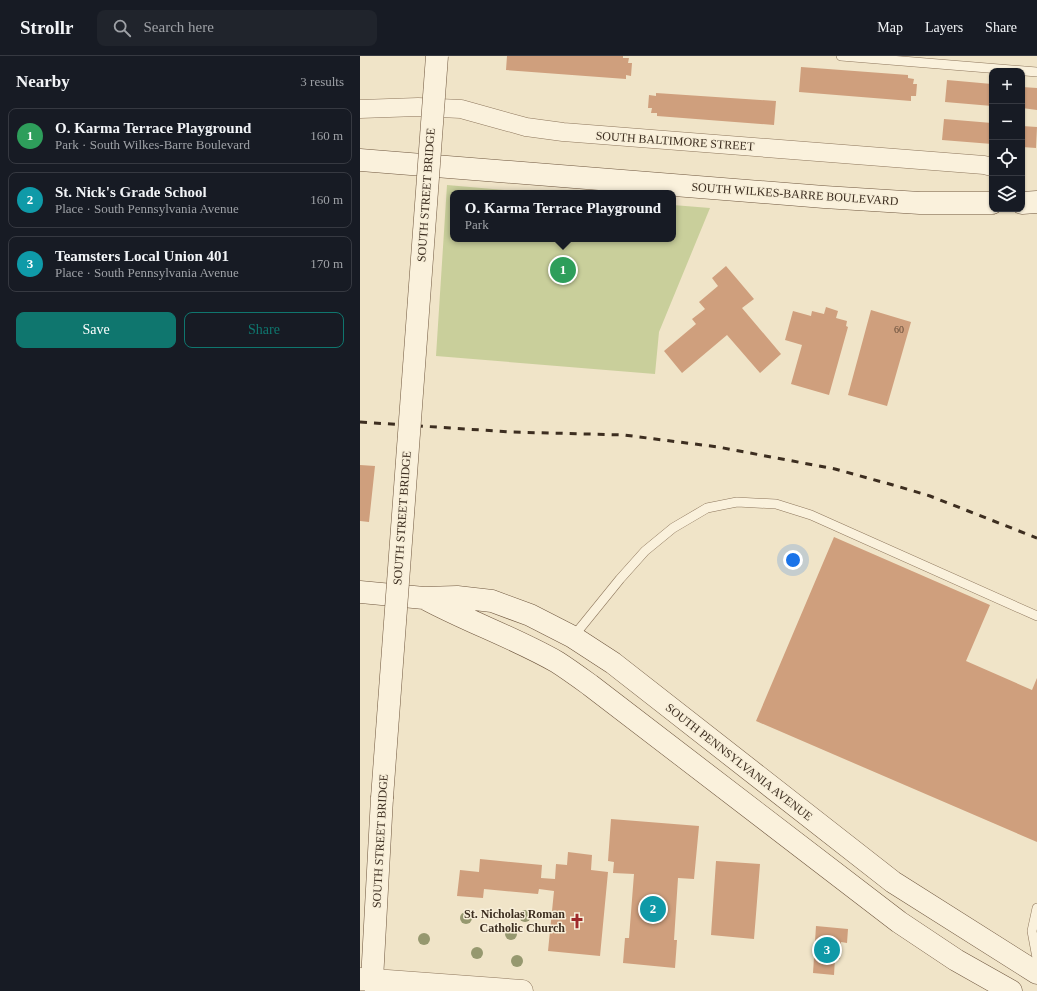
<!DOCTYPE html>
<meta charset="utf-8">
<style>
body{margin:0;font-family:"Times New Roman",serif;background:#20242c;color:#f1f3f6}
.controls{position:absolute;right:12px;top:12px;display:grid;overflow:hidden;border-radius:8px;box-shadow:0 1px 3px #0004}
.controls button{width:36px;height:36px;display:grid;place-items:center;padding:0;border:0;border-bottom:1px solid #363941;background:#171b24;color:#f1f3f6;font:20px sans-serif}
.you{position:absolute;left:433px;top:504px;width:14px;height:14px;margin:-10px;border:3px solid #fff;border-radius:50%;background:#1a73e8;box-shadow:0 0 0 6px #1a73e833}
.badge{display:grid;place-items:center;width:26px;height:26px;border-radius:50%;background:#0f766e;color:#fff;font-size:13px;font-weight:700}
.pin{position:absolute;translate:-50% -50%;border:2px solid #fff;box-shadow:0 1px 4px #0006}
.popup{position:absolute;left:90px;top:134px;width:226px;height:52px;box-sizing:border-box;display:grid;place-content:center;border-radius:8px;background:#171b24;filter:drop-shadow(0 1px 3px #0005);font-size:13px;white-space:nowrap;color:#9ea1a6}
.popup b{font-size:15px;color:#f1f3f6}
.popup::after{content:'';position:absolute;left:50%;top:100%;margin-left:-8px;border:8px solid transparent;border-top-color:#171b24}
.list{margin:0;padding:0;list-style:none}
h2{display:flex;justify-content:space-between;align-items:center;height:52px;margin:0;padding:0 16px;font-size:17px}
h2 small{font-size:13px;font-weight:400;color:#9ea1a6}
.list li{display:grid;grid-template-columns:26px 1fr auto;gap:12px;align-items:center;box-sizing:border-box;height:56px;margin:0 8px 8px;padding:0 8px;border:1px solid #363941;border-radius:8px}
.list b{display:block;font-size:15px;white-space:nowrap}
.list p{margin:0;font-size:13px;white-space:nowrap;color:#9ea1a6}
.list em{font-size:13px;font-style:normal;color:#9ea1a6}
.actions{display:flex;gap:8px;padding:12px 16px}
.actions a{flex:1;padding:9px 0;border:1px solid #0f766e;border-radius:8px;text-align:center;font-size:14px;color:#0f766e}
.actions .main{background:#0f766e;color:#fff}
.icon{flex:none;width:22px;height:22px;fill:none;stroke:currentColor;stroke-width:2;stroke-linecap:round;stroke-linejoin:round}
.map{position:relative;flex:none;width:677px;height:935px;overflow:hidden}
header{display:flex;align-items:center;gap:24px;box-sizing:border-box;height:56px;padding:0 20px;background:#171b24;border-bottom:1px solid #363941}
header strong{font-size:19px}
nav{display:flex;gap:22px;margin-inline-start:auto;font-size:14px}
.search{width:280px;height:36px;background:#20242c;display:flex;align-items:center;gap:10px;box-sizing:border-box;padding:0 14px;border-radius:8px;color:#9ea1a6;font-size:15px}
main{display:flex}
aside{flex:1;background:#171b24}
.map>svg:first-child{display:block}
.green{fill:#c9cf9b}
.building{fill:#cf9f7d}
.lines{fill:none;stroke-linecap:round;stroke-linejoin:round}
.service-casing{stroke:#8d765c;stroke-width:10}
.minor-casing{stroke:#8d765c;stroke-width:19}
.tertiary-casing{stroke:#8d765c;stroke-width:23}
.secondary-casing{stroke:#6f573f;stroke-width:23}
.service{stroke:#faf1dc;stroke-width:9}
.minor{stroke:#faf1dc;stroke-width:18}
.tertiary{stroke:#faf1dc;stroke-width:22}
.secondary{stroke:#faf1dc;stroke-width:22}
.rail{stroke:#3d2e20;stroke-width:3;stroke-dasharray:7 7;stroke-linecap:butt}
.secondary-bridge-casing{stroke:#6f573f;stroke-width:23;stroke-linecap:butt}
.secondary-bridge{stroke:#faf1dc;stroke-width:22}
.tree{fill:#96986f}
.labels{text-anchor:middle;stroke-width:3;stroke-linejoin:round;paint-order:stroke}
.number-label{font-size:10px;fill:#624a37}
.street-label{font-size:12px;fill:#3d2e20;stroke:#f7eed8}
.poi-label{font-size:12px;font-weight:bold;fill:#3d2e20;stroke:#f7eed8;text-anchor:end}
</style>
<header>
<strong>Strollr</strong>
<div class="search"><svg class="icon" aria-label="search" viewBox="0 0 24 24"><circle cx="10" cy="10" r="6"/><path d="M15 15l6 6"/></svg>Search here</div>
<nav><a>Map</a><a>Layers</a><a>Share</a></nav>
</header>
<main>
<aside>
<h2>Nearby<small>3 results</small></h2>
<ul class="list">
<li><span class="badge" style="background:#2e9e5b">1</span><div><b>O. Karma Terrace Playground</b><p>Park · South Wilkes-Barre Boulevard</p></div><em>160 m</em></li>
<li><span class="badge" style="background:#0f9aa8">2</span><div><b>St. Nick's Grade School</b><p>Place · South Pennsylvania Avenue</p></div><em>160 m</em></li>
<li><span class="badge" style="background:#0f9aa8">3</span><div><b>Teamsters Local Union 401</b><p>Place · South Pennsylvania Avenue</p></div><em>170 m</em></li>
</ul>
<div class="actions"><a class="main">Save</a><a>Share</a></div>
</aside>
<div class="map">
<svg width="677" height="935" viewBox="0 0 677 935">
<rect width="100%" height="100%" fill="#f0e4c8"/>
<path class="green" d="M87,129L179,137H93V183H313V149L350,152L299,276L295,318L76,300Z"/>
<path class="building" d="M147,0H263V2H269L268,7H272L271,20L266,19V23L146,14Z
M441,11L548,19V22L554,23L553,28H557L556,40H551V45L439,36Z
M587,24L632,28V50L585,46Z
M662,31L677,32V54L662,52Z
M296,37L416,45L414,69L297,60V57H291L292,52H288L289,39L296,40Z
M584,63L632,67V88L582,84Z
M662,70L677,71L676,92L662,91Z
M366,210L394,243L382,252L421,298L400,317L367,279L322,317L304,295L336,268L332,263L345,253L339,246L358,230L352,222Z
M466,251L478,255L476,262L487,265L486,270L488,271L469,339L431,328L442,289L425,284L433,255L451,260L452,255L464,258Z
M511,254L551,266L527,350L488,339Z
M0,409L15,410L9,466L0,465Z
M474,481L630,549L606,605L672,634L677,622V786L396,665Z
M251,763L339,770L334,823L318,822L314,884H317L315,912L263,907L265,882H269L274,818L253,817L254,806L248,805Z
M208,796L232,799L231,814L248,816L240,900L188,895L194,835L179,833L178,838L124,833L123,842L97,840L100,814L119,816L120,803L182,809L181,822L195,823L196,808L207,809Z
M356,805L400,808L394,883L351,879Z
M456,870L488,873L487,887L481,886L480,903L475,902L474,919L453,917Z"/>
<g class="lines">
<defs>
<path id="service" d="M481,0L677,16
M213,581L260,523L285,495L313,472L347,452L377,446L416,448L451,459L677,560
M677,852L672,875L677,902"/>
<path id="minor" d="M0,53L58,51L101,53L166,71L203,76L624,109L632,111"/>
<path id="tertiary" d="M0,923L162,935"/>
<path id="secondary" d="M0,104L464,141L560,147H632
M662,147L677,146
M0,536L64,542L97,541L132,545L170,559L213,581L253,607L533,826L677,917
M66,543C109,566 155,582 197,606C208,613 219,621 230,629L539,866L596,904L651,935
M17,935L12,924L22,742"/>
</defs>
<use href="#service" class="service-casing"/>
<use href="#minor" class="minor-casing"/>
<use href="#tertiary" class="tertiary-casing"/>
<use href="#secondary" class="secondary-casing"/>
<use href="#service" class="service"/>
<use href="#minor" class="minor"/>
<use href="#tertiary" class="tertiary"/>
<use href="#secondary" class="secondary"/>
<path class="rail" d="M0,366L151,376L264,379L358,391L475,413L533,429L570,440L677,482"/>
<defs>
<path id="secondary-bridge" d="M22,742L77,0"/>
</defs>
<use href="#secondary-bridge" class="secondary-bridge-casing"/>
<use href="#secondary-bridge" class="secondary-bridge"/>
</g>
<g class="tree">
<circle cx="165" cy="860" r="6"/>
<circle cx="106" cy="862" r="6"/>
<circle cx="151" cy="878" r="6"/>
<circle cx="64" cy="883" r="6"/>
<circle cx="117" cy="897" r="6"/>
<circle cx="157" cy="905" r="6"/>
</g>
<defs>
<symbol id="church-bare" viewBox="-9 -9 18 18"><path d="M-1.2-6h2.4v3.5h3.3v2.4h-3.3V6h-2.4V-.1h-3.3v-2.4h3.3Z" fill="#9e2a2b" stroke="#f7eed8" stroke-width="2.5" paint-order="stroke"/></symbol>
</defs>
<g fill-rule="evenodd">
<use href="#church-bare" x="206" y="854" width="22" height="22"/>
</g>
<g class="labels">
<g class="number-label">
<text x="539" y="277">60</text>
</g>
<g class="street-label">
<text transform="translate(315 85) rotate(4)" y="4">SOUTH BALTIMORE STREET</text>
<text transform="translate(435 138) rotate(4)" y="4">SOUTH WILKES-BARRE BOULEVARD</text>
<text transform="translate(66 139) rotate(-86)" y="4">SOUTH STREET BRIDGE</text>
<text transform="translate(42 462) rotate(-86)" y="4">SOUTH STREET BRIDGE</text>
<text transform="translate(379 706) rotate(38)" y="4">SOUTH PENNSYLVANIA AVENUE</text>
<text transform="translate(20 785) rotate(-87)" y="4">SOUTH STREET BRIDGE</text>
</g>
<g class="poi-label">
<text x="205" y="862">St. Nicholas Roman<tspan x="205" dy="14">Catholic Church</tspan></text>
</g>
</g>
</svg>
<div class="controls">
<button>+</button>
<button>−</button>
<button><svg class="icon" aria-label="locate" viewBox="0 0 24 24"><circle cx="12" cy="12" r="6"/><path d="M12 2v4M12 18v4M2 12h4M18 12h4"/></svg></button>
<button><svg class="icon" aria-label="layers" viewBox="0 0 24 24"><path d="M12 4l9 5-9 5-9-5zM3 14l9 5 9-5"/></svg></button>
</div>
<div class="you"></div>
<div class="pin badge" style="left:203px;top:214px;background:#2e9e5b">1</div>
<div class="popup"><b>O. Karma Terrace Playground</b>Park</div>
<div class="pin badge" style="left:293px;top:853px;background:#0f9aa8">2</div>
<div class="pin badge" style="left:467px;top:894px;background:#0f9aa8">3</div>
</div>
</main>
